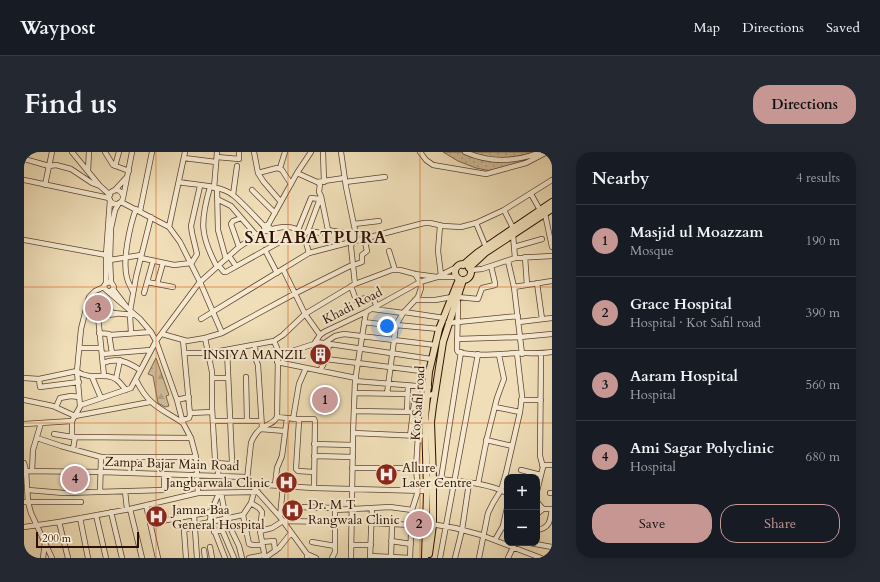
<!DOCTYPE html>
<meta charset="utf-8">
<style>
body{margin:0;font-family:Cardo,serif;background:#242831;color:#f1f3f6}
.controls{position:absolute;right:12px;bottom:12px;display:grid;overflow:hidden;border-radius:8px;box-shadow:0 4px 16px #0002}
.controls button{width:36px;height:36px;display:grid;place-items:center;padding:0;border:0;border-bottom:1px solid #363941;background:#171b24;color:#f1f3f6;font:20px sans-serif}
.scale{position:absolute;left:12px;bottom:10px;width:103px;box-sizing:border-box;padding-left:4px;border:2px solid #2d1001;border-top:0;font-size:11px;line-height:14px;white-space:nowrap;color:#2d1001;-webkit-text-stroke:3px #f5ead1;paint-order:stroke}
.you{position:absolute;left:363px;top:174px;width:14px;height:14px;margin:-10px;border:3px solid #fff;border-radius:50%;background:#1a73e8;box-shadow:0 0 0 6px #1a73e833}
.badge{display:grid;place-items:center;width:26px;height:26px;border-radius:50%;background:#c59692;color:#111;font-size:13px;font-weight:700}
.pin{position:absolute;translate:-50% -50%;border:2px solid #fff;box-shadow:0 1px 4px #0006}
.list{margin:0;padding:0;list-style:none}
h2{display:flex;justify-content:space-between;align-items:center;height:52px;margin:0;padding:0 16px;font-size:17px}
h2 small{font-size:13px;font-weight:400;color:#9ea1a6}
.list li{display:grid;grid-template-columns:26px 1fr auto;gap:12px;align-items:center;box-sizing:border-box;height:72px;padding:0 16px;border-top:1px solid #363941}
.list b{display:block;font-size:15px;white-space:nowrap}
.list p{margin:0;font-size:13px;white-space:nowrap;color:#9ea1a6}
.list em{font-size:13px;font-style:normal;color:#9ea1a6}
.actions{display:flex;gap:8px;padding:12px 16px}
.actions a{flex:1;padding:9px 0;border:1px solid #c59692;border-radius:16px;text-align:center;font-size:14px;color:#c59692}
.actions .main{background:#c59692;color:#111}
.map{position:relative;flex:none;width:528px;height:406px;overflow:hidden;border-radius:16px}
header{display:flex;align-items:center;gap:24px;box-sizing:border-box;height:56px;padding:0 20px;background:#171b24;border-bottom:1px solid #363941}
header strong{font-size:19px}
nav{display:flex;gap:22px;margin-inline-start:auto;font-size:14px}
.intro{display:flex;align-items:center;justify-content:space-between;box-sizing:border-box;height:96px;padding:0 24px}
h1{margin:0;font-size:28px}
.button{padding:10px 18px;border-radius:16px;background:#c59692;color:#111;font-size:14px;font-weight:700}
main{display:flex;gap:24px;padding:0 24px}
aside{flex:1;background:#171b24;border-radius:16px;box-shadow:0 4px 16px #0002}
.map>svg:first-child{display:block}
.forest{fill:url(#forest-firs);stroke:#7e664d}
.park{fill:url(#park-dots);stroke:#7e664d}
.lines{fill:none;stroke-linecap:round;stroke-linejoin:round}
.minor-casing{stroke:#5e442f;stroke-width:6}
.major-casing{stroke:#2d1001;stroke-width:8}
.minor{stroke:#f5ead1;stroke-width:4.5}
.major{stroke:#efdeb8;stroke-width:6}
.grid{fill:none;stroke:#d5520b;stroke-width:1;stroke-opacity:0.55}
.labels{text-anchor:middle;stroke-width:4;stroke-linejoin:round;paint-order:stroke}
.street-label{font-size:13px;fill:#2d1001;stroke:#f5ead1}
.poi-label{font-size:13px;fill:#2d1001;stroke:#f5ead1;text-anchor:start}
.district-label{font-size:17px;font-weight:bold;letter-spacing:1px;fill:#2d1001;stroke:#f5ead1}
</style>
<header>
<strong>Waypost</strong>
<nav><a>Map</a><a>Directions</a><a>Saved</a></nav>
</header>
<div class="intro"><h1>Find us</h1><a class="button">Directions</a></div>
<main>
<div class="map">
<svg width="528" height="406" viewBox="0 0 528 406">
<defs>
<pattern id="forest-firs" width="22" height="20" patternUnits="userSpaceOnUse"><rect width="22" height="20" fill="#cebb99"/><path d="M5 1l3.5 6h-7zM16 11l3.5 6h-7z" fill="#b1a082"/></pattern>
<pattern id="park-dots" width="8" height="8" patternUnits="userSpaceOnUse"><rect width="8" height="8" fill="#cebb99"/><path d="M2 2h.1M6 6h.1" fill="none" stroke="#b1a082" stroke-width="1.8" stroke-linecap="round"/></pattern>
</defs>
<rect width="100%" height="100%" fill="#efdeb8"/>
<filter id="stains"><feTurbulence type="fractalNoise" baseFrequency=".005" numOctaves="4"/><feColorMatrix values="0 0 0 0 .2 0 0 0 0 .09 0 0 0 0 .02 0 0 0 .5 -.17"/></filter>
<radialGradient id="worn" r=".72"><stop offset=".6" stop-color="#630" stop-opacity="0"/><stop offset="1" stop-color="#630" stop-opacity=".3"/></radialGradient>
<path class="forest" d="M132,206L145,243L142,244L145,254L141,255L134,251L129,224L124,222Z"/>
<path class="park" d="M419,0H522L512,6L467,19L452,16L434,9Z"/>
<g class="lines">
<defs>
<path id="minor" d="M48,0L76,34L86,43
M81,0L89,13L105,19
M230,0L234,21L239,29L257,50
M299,0L300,30
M317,0L322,35L331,78L327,95L331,132L368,118H376L391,122L413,125H433
M396,0L402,8L409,13L462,22L502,11L523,0
M441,0C466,11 492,10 517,0
M193,5L215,7V0
M160,6L192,10
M0,7L25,14L32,13L47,17L68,31L76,34
M91,14L95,0
M256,16L261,0
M64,19L65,0
M234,21L253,16L258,18L267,32
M273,21L293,30L320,26
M0,28L85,46
M155,30C171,33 196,33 209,43C220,52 230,64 240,74
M293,30L296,32L295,40L297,44L304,78L331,83
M321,30L361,25
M21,33L28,0
M186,35C176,70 176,83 193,115
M190,36L193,0
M193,36L194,78L202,107
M228,38L251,61
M85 45a7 7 0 1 1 14 0a7 7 0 1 1-14 0Z
M90,39L102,26
M507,42L516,58
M209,43L213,14
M99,46L108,0
M193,47L207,54L233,84
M97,50L145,75L156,90L176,130L198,181
M480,58L489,76
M116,59L128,0
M521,62L528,95
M452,71L462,95
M330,72L355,69
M244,73L273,21L287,0
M416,74L414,99L417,123
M145,75L161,0
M246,76L243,73L240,74V75L242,79C251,76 269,71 277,81C282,86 283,95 285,101
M274,78L287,46L296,47
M284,79L297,81
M489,83L491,106
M279,84L284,79L297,44
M0,88L82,103
M215,95L207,72L209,69L217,66
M490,95L518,87
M241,98L253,121
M365,99L371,118
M205,104L212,114
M501,105L503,133
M117,106L150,113L167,111
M86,108L117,103
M484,109L490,135L498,202
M167,112L173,102L168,81L167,74L176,34
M330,113L338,110V103L343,99L340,86
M195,114L200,120H202L261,87
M259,117L281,162L296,183
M447,118L458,117L491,106L528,104
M87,130L82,131L80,134L81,137L116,167L127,180L132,189L153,248L159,271L167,286L172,305L174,341
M123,130L149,135
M82,131V103L86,48
M513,131L518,167
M133,132L139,111
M327,134L332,148L348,145L353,154
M490,135L528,129
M89,137L102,154
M84,139H87L90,135L87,130L86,108L87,76L91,58L95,51
M109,140C107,135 104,131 103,126C98,109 106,73 112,57
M120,141L129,109
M434,145L454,147L458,136L471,133V131L467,114
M391,148H411L428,145
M434,150L433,198L434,200C453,205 474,202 494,201C505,201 516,202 528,200
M63,151L82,155L89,161L111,163
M349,157L379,161
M106,159L112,125L127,65
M380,160L420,166
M106,163L107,181
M177,167L285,101L400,71H406L419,74L437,75L452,71L480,58L528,28
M340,170L371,174
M495,170L528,166
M424,171L494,164
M372,173L415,177
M75,181L85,182L88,201
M138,182L163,189L181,186L198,181L270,142L330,112
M86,183L127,180
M181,186L188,220V256L191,307L193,311L205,312H207L208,309L203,198
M433,187L496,185L528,182
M250,189L256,203
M292,190L407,207
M299,192L311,184L320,182L411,193
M231,193L232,208L234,213L238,276
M55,196H77
M161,201H185L250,189L259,183L281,162L331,132
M78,202L127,198
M302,207L405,220
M253,210L332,226
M79,211C93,205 104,210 116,218
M296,219L302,207L305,193
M54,220C67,229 82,219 93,228C97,231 99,235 102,238
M80,224L74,164L92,162
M68,225L77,246
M222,225L223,268
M0,226L15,227L53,219
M188,226H204
M15,227L16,235L55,230
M92,227L96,208
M112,228C125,254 136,256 159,271
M331,229L405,235
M331,241L383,242
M363,242L372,173L379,161L394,145L397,136L396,130L391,122
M0,248L29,254L51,264L126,250
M153,248L165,245
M497,248H517
M56,254L53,219L57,177L65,145L71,139L80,135
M32,255L36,246L47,244L55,245
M471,255L496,260
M330,259L389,260
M383,259L384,233
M166,261L188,260
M253,265L273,267L275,269L272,317L274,319L290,320
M269,267L275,232L282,216
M273,267H290L291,269L290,336
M159,268L165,266L166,263L159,188
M48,269V285H51L49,297
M189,269H237
M0,272L48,269L57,253L107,236L132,189L175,131L215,95L241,78
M237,277L261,279
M329,281L397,284
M30,282L48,285
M386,284L390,252L393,249L411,241
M51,285L167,286
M13,286L37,294L77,305H172
M462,288L488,294
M290,292L329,293
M290,304L329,305
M0,311L2,319L4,350L7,361L28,406
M518,313H528
M328,316H392
M497,318L517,323
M0,319L78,320L222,325
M8,319L9,298L17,271
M194,324L195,311
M407,326C432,330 459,329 483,341
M417,327L437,200
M226,332L290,336L403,339
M454,332L463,286L473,246L480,227L475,203
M251,333L253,316L258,304L263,266
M4,338L40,341L140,338V322
M101,339L103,357
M513,339L519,315L516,304L517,202
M76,340L77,305
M197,341L202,367L215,394L218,406
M526,341H528
M0,350H57
M513,350L519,357
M227,351L235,356L238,360L236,379L241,406L255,396L267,381
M122,353L134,406
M271,355L311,356V400L308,406
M106,357L118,406
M311,358L366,355L388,358
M87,360L98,406
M513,362L519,357H528
M72,363L82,406
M170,363L173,406
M219,363L225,392L229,393H238
M256,365L259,334
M56,366L64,406
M259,369L311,370
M35,370L44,406
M186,370L187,360L195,341
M187,370L201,406
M126,371L187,360
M348,371L388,373
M407,372L431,376L457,383L517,406
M172,373L219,363L227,351L230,340
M0,375L35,370L106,357L174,341L234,340
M513,378C526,376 526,369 528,357
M236,379L248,376L259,369
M190,380L197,378L199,380L210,406
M471,388L479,374L483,356
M367,389L387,392
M238,390L250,389L251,399
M288,390L311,394
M506,391L528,395
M327,393H347
M186,395L188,406
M180,398L181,406
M283,402L292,406
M346,404L386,406
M367,405L368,373
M19,406L21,390
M162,406L160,378L172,374
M225,406L240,403
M283,406V402L256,365L223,328L227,291C229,285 234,278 239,275C245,272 250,271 253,265L254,206L259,202L290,192L296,183L300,180L342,160L396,130L413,125L435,114
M327,406L329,281L331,229L342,160
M346,406L348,356
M386,406L388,358L394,339L392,316L394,284
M416,406L454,202
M431,406L438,378L445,331
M455,406L464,361L469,351L477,338L482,321L496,260L498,244L493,201
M484,406L491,391"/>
<path id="major" d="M431 120a8 8 0 1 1 16 0a8 8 0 1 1-16 0Z
M439,113L453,101L528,50
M445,116L461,101L528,57
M405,402L409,373V327L407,270L409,254L419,190L439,128
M401,406L403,339L401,267L405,220L415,177L435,127"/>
</defs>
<use href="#minor" class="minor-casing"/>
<use href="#major" class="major-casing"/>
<use href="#minor" class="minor"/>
<use href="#major" class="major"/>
</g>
<path class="grid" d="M132,0V406M264,0V406M396,0V406M0,135H528M0,271H528"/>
<defs>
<symbol id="building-disc" viewBox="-11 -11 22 22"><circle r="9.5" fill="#8f2418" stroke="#f5ead1"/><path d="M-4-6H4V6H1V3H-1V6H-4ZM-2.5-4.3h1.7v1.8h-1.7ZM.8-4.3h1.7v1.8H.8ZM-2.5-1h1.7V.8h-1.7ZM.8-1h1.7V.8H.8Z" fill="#fff"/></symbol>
<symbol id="hospital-disc" viewBox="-11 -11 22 22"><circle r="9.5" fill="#8f2418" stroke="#f5ead1"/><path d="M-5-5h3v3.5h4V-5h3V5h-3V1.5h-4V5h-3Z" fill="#fff"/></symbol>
</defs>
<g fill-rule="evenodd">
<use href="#building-disc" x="284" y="190" width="25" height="25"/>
<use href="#hospital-disc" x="350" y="310" width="25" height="25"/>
<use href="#hospital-disc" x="250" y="318" width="25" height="25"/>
<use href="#hospital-disc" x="256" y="346" width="25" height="25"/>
<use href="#hospital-disc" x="120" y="352" width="25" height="25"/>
</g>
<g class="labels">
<g class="street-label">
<text transform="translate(328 153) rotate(-27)" y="5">Khadi Road</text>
<text transform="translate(393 251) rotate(-86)" y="5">Kot Safil road</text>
<text transform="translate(148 311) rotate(2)" y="5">Zampa Bajar Main Road</text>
</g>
<g class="poi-label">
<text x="282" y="207" text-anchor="end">INSIYA MANZIL</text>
<text x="378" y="320">Allure<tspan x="378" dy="15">Laser Centre</tspan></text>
<text x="246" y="335" text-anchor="end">Jangbarwala Clinic</text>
<text x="284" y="357">Dr. M T<tspan x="284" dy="15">Rangwala Clinic</tspan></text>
<text x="148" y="362">Jamna Baa<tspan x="148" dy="15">General Hospital</tspan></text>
</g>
<g class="district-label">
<text x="292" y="91">SALABATPURA</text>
</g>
</g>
<rect width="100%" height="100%" filter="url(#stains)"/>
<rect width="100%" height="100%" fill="url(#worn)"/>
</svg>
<div class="controls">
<button>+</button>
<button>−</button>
</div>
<div class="scale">200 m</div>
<div class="you"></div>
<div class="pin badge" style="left:301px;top:248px">1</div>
<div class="pin badge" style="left:395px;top:372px">2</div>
<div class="pin badge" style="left:74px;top:156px">3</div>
<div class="pin badge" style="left:51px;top:327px">4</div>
</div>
<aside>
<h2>Nearby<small>4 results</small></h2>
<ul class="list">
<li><span class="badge">1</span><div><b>Masjid ul Moazzam</b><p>Mosque</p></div><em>190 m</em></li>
<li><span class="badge">2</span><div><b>Grace Hospital</b><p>Hospital · Kot Safil road</p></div><em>390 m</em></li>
<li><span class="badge">3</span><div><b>Aaram Hospital</b><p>Hospital</p></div><em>560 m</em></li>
<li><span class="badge">4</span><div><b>Ami Sagar Polyclinic</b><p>Hospital</p></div><em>680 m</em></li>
</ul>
<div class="actions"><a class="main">Save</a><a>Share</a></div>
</aside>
</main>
